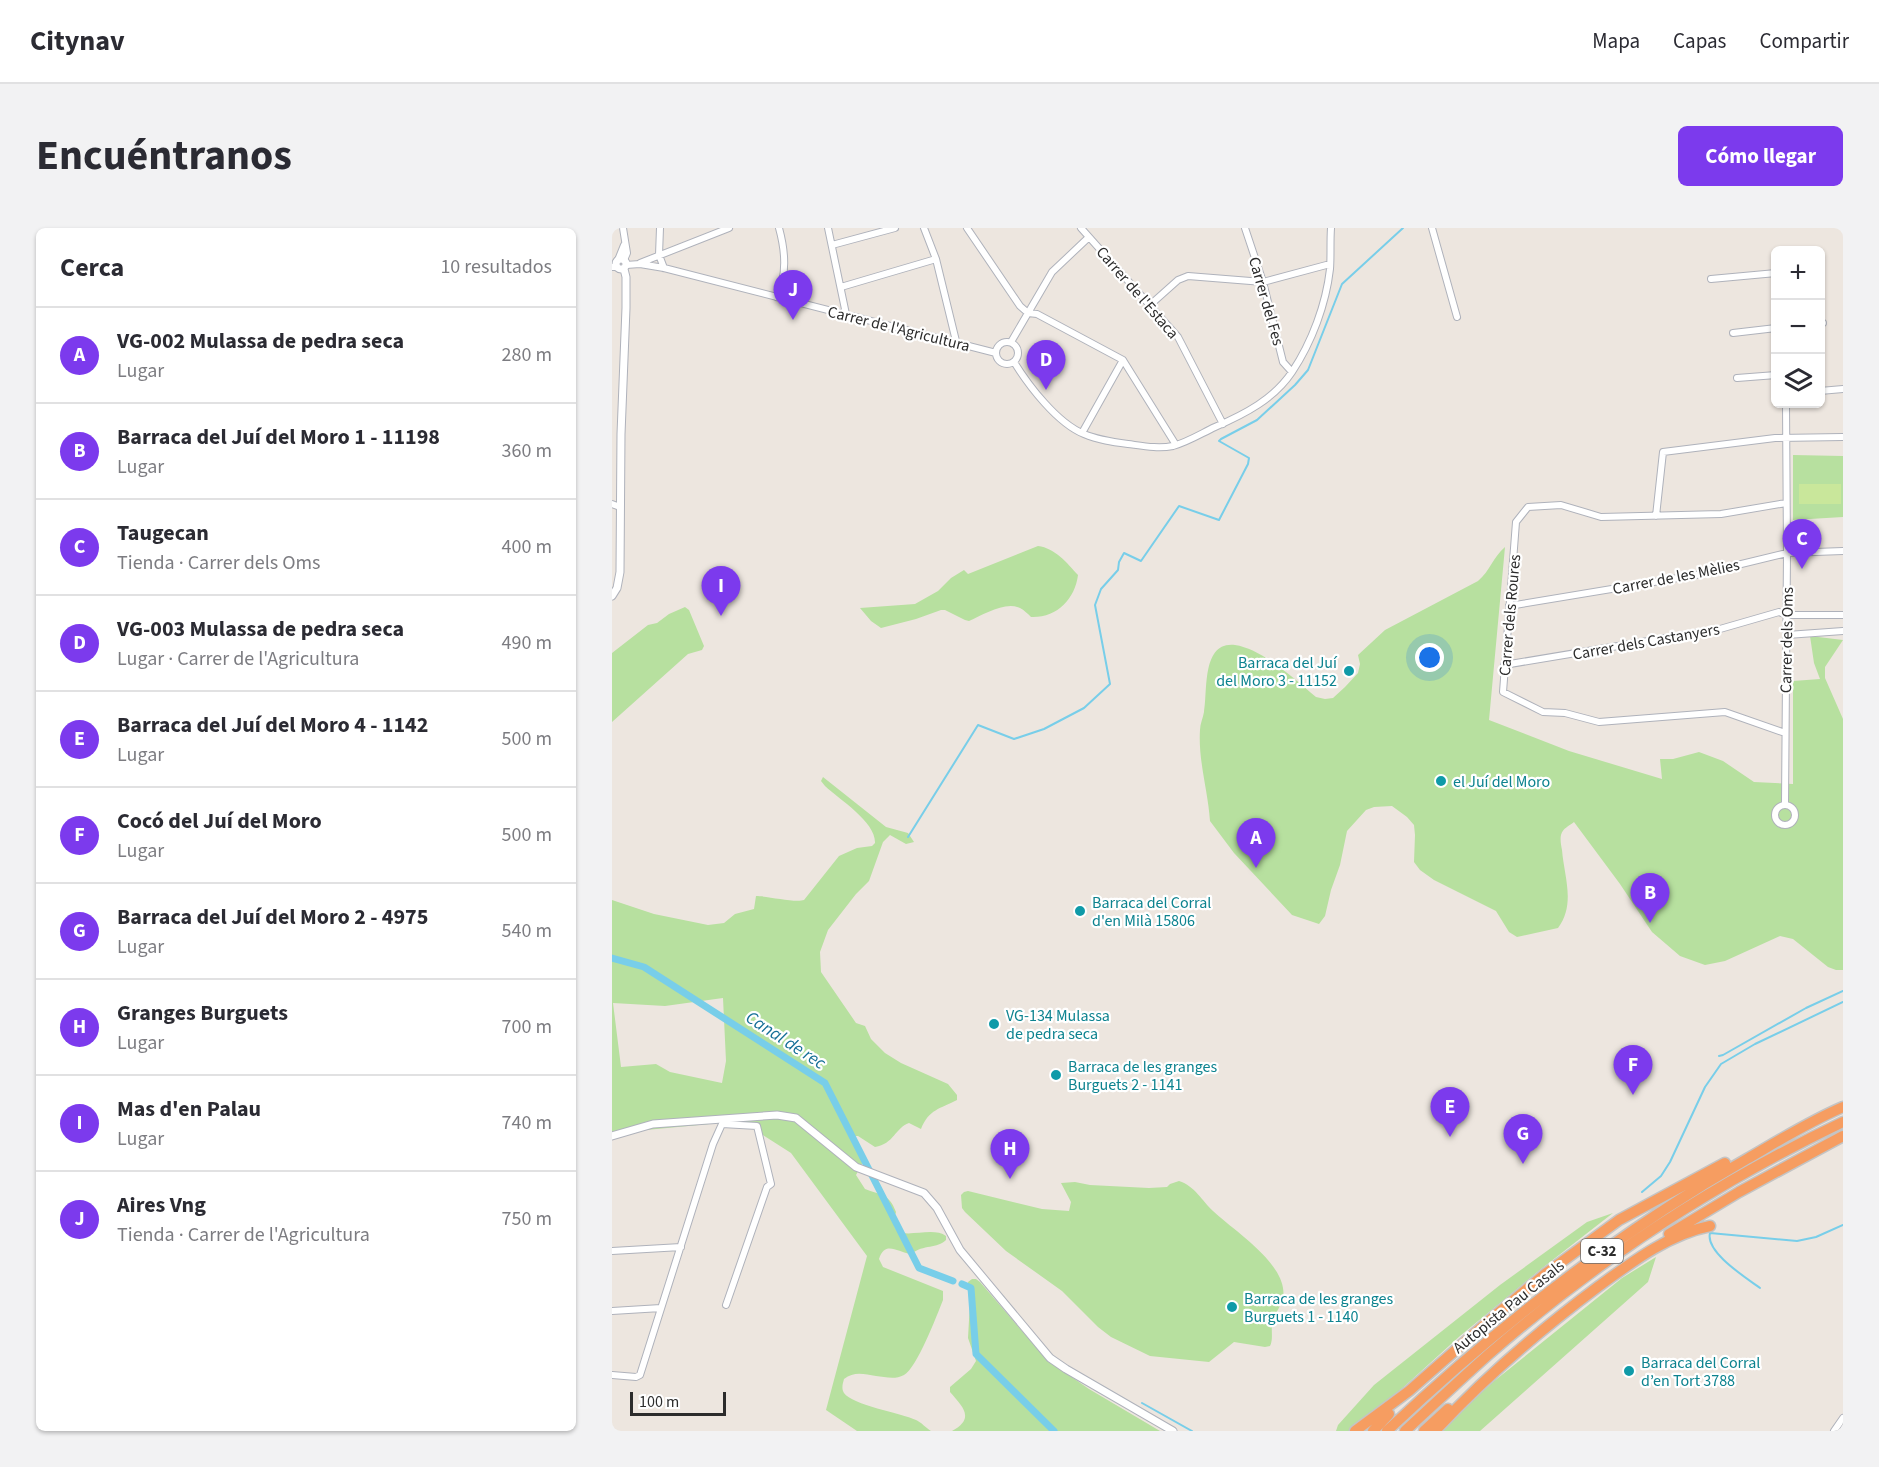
<!DOCTYPE html>
<html lang="es">
<meta charset="utf-8">
<style>
body{margin:0;font-family:"Source Sans 3",sans-serif;background:#f2f2f3;color:#2b2b33}
.controls{position:absolute;right:18px;top:18px;display:grid;overflow:hidden;border-radius:9px;box-shadow:0 2px 4px #0004}
.controls button{width:54px;height:54px;display:grid;place-items:center;padding:0;border:0;border-bottom:2px solid #e1e1e2;background:#fff;color:#2b2b33;font:30px sans-serif}
.scale{position:absolute;left:18px;bottom:15px;width:96px;box-sizing:border-box;padding-left:6px;border:3px solid #2c2c2c;border-top:0;font-size:16px;line-height:21px;white-space:nowrap;color:#2c2c2c;-webkit-text-stroke:4px #fff;paint-order:stroke}
.you{position:absolute;left:818px;top:430px;width:21px;height:21px;margin:-15px;border:4px solid #fff;border-radius:50%;background:#1a73e8;box-shadow:0 0 0 9px #1a73e833}
.badge{display:grid;place-items:center;width:39px;height:39px;border-radius:50%;background:#7c3aed;color:#fff;font-size:20px;font-weight:700}
.pin{position:absolute;translate:-50% -50px;filter:drop-shadow(0 2px 3px #0008)}
.pin::after{content:'';position:absolute;top:32px;width:21px;height:18px;background:inherit;clip-path:polygon(0 0,100% 0,50% 100%)}
.list{margin:0;padding:0;list-style:none}
h2{display:flex;justify-content:space-between;align-items:center;height:78px;margin:0;padding:0 24px;font-size:26px}
h2 small{font-size:20px;font-weight:400;color:#7c7c81}
.list li{display:grid;grid-template-columns:39px 1fr auto;gap:18px;align-items:center;box-sizing:border-box;height:96px;padding:0 24px;border-top:2px solid #e1e1e2}
.list b{display:block;font-size:22px;white-space:nowrap}
.list p{margin:0;font-size:20px;white-space:nowrap;color:#7c7c81}
.list em{font-size:20px;font-style:normal;color:#7c7c81}
.icon{flex:none;width:33px;height:33px;fill:none;stroke:currentColor;stroke-width:2;stroke-linecap:round;stroke-linejoin:round}
.map{position:relative;flex:none;width:1231px;height:1203px;overflow:hidden;border-radius:9px}
header{display:flex;align-items:center;gap:36px;box-sizing:border-box;height:84px;padding:0 30px;background:#fff;border-bottom:2px solid #e1e1e2}
header strong{font-size:28px}
nav{display:flex;gap:33px;margin-inline-start:auto;font-size:21px}
.intro{display:flex;align-items:center;justify-content:space-between;box-sizing:border-box;height:144px;padding:0 36px}
h1{margin:0;font-size:42px}
.button{padding:15px 27px;border-radius:9px;background:#7c3aed;color:#fff;font-size:21px;font-weight:700}
main{display:flex;gap:36px;padding:0 36px}
aside{flex:1;background:#fff;border-radius:9px;box-shadow:0 2px 4px #0004}
.map>svg:first-child{display:block}
.green{fill:#b7e09f;fill-rule:evenodd}
.pitch{fill:#c9e79b}
.lines{fill:none;stroke-linecap:round;stroke-linejoin:round}
.stream{stroke:#78cee9;stroke-width:2}
.canal{stroke:#78cee9;stroke-width:7}
.minor-casing{stroke:#afb2bb;stroke-width:8}
.tertiary-casing{stroke:#afb2bb;stroke-width:9}
.motorway-casing{stroke:#c4c4c4;stroke-width:13}
.minor{stroke:#fff;stroke-width:6}
.tertiary{stroke:#fff;stroke-width:7}
.motorway{stroke:#f69d61;stroke-width:10}
.culture-dot{fill:#0f9aa8;stroke:#fff;stroke-width:2}
.labels{text-anchor:middle;stroke-width:4.5;stroke-linejoin:round;paint-order:stroke}
.shield{fill:#fff;stroke:#6b6b6b;stroke-width:1.5}
.shield-label{font-size:15px;font-weight:bold;fill:#2c2c2c}
.street-label{font-size:16px;fill:#2c2c2c;stroke:#fff}
.culture-label{font-size:16px;fill:#0d838f;stroke:#fff;text-anchor:start}
.water-label{font-size:18px;font-style:italic;fill:#156f97;stroke:#fff}
</style>
<header>
<strong>Citynav</strong>
<nav><a>Mapa</a><a>Capas</a><a>Compartir</a></nav>
</header>
<div class="intro"><h1>Encuéntranos</h1><a class="button">Cómo llegar</a></div>
<main>
<aside>
<h2>Cerca<small>10 resultados</small></h2>
<ul class="list">
<li><span class="badge">A</span><div><b>VG-002 Mulassa de pedra seca</b><p>Lugar</p></div><em>280 m</em></li>
<li><span class="badge">B</span><div><b>Barraca del Juí del Moro 1 - 11198</b><p>Lugar</p></div><em>360 m</em></li>
<li><span class="badge">C</span><div><b>Taugecan</b><p>Tienda · Carrer dels Oms</p></div><em>400 m</em></li>
<li><span class="badge">D</span><div><b>VG-003 Mulassa de pedra seca</b><p>Lugar · Carrer de l'Agricultura</p></div><em>490 m</em></li>
<li><span class="badge">E</span><div><b>Barraca del Juí del Moro 4 - 1142</b><p>Lugar</p></div><em>500 m</em></li>
<li><span class="badge">F</span><div><b>Cocó del Juí del Moro</b><p>Lugar</p></div><em>500 m</em></li>
<li><span class="badge">G</span><div><b>Barraca del Juí del Moro 2 - 4975</b><p>Lugar</p></div><em>540 m</em></li>
<li><span class="badge">H</span><div><b>Granges Burguets</b><p>Lugar</p></div><em>700 m</em></li>
<li><span class="badge">I</span><div><b>Mas d'en Palau</b><p>Lugar</p></div><em>740 m</em></li>
<li><span class="badge">J</span><div><b>Aires Vng</b><p>Tienda · Carrer de l'Agricultura</p></div><em>750 m</em></li>
</ul>
</aside>
<div class="map">
<svg width="1231" height="1203" viewBox="0 0 1231 1203">
<rect width="100%" height="100%" fill="#ede6df"/>
<path class="green" d="M1181,227L1231,228V289L1181,292ZM1187,256L1229,276H1187Z
M426,318C443,320 455,335 466,347C463,371 445,390 419,389C416,386 412,382 408,380C393,373 371,387 357,393L353,392L333,382H329L304,391L269,400L259,393L248,380L303,376L326,363L339,350L352,342L356,346Z
M893,319L877,492L957,523L1050,551L1048,531H1061L1087,524L1111,533L1142,554L1181,556V453L1208,451L1202,435L1198,408L1231,412L1213,439V450L1231,491V742H1224L1216,739L1181,711L1168,708L1113,733L1093,737L1068,728L1040,704L1008,656L962,594C957,598 951,600 949,607C948,611 949,617 950,622C952,648 964,676 946,700L905,709L897,704L884,683L822,652L808,642L802,634L803,607L802,597L795,589L780,578L762,579L754,582L735,603L728,637L719,662L713,688L707,696L680,687L622,625L598,593C596,563 586,532 588,502C588,496 591,490 592,484C596,464 589,413 623,417C650,421 683,451 704,469L713,471L721,470L733,459L746,445L748,436L746,427L773,402L866,353C878,343 881,329 893,319Z
M73,379L77,382L92,418L90,422L76,426L0,494V425L36,397L45,395L57,386Z
M211,549L274,599L296,605L302,614L294,616L278,607L271,614L257,653L244,666L216,702L208,724L209,744L244,795L253,798L259,811L273,825L289,835L336,856L345,867V872C328,881 317,881 309,901L297,895C283,900 282,916 263,919L246,908H241L240,912L252,932L244,947L253,961C268,967 277,965 284,984C272,1022 317,995 334,1008V1012C325,1021 312,1016 299,1026C285,1024 273,1012 267,1031L271,1039L331,1063V1072C325,1087 305,1140 292,1147C283,1152 273,1149 264,1148C252,1146 242,1143 232,1151C231,1155 229,1160 232,1165C240,1177 289,1185 304,1192C309,1194 314,1200 319,1203H245L214,1182L255,1028L179,925L129,893L13,904L0,909V672L42,686L96,697L112,695L123,686L142,681L144,668C156,668 183,675 192,672L227,628L245,620L260,618L263,615C264,594 228,572 213,558L209,553ZM111,770L114,833L110,855L58,844L44,836L9,839L1,775L53,778Z
M567,953C583,958 590,973 601,983C622,1003 677,1037 671,1070C669,1078 664,1084 661,1091C658,1100 662,1110 658,1118L653,1119L622,1114L597,1134L538,1128L499,1109L486,1099L450,1063L394,1023L353,984L350,980L349,967L352,964L356,963L430,981L457,983L459,974L449,955L463,954L478,957L537,960L555,959L558,956Z
M1001,985L929,1041L848,1108L785,1165L752,1203H724L726,1197L762,1157L888,1057L975,994Z
M1044,1029L1036,1054L868,1203H827L881,1154L1010,1050Z
M360,1051H364L368,1054L435,1132L477,1161L548,1203H340C364,1190 350,1178 338,1164V1159L359,1141L364,1133L356,1110L358,1074L356,1054Z"/>
<path class="pitch" d="M1187,256H1229V276H1187Z"/>
<g class="lines">
<path class="stream" d="M296,609L366,497L402,511L432,501L472,480L498,456L483,377L489,361L506,342L507,334L512,325L529,333L567,278L607,292L636,236L637,230L607,213L609,211L645,192L683,157L696,142L730,56L791,0
M1107,828L1111,827L1194,780L1231,763
M1030,964L1049,948L1058,934L1093,859L1109,836L1143,816L1231,774
M1148,1060C1133,1049 1093,1024 1098,1005L1185,1013L1204,1009L1231,997
M530,1175L580,1203"/>
<path class="canal" d="M0,730L32,739L213,855L307,1040L341,1053
M350,1056L359,1060L364,1126L442,1203"/>
<defs>
<path id="minor" d="M11,0L15,25L12,32
M48,0L47,27L52,40
M216,0L234,86
M312,0L324,31L344,113
M355,0L408,78L416,85L425,86L511,132L564,217
M469,0L566,109L611,196
M633,0L651,54L671,134L680,144
M820,0L845,89
M220,17L283,0
M6,32L12,17
M28,35L117,0
M14,37L28,36L52,40L384,125
M0,39H5
M1099,51L1164,45
M229,59L324,31
M164,69C176,48 173,22 167,0
M538,77L566,52L576,48L651,54L718,36
M1208,95H1211
M1121,105L1164,100
M384 125a11 11 0 1 1 22 0a11 11 0 1 1-22 0Z
M399,114L440,44L477,9
M402,134C417,158 445,195 472,206C486,212 501,214 516,216C531,218 546,221 561,218C576,214 590,205 603,199C633,186 662,171 680,144C700,114 714,76 718,41C719,28 718,14 719,0
M1125,150L1164,147
M1208,163L1231,161
M470,205L511,132
M0,276L8,279
M1044,288L1051,224L1163,210L1231,209
M897,378L1084,347L1175,325L1231,323
M1175,407L1231,403
M892,437L1108,401L1167,384L1175,387H1231
M1173,505L1113,484L987,494L953,485L931,484L891,464L904,294L916,279L949,277L989,289L1109,286L1174,275
M1173,576L1175,325L1174,176
M1163 587a10 10 0 1 1 20 0a10 10 0 1 1-20 0Z
M0,1023L69,1019
M0,1083L49,1080
M0,1147L24,1149L28,1147L101,916L110,896L145,898L159,956L155,959L114,1077
M1222,1203L1231,1190"/>
<path id="tertiary" d="M4 36a5 5 0 1 1 10 0a5 5 0 1 1-10 0Z
M0,368L5,360L8,344L9,206L14,80V49L12,41
M0,908L41,896L165,887L184,890L244,939L312,965L325,980L348,1022L438,1130L454,1141L561,1203"/>
<path id="motorway" d="M1057,1006L1127,964L1231,908
M743,1203L797,1163L886,1085L933,1046L1007,992L1113,935
M761,1203L777,1186
M775,1203C885,1099 1003,1006 1135,931C1166,913 1198,893 1231,879
M793,1203C821,1177 849,1151 877,1126C983,1034 1105,954 1231,894
M812,1203L836,1181
M823,1203C873,1149 928,1102 987,1058C1020,1034 1057,1006 1098,998"/>
</defs>
<use href="#minor" class="minor-casing"/>
<use href="#tertiary" class="tertiary-casing"/>
<use href="#motorway" class="motorway-casing"/>
<use href="#minor" class="minor"/>
<use href="#tertiary" class="tertiary"/>
<use href="#motorway" class="motorway"/>
</g>
<g class="culture-dot">
<circle cx="737" cy="443" r="6"/>
<circle cx="829" cy="553" r="6"/>
<circle cx="468" cy="683" r="6"/>
<circle cx="382" cy="796" r="6"/>
<circle cx="444" cy="847" r="6"/>
<circle cx="620" cy="1079" r="6"/>
<circle cx="1017" cy="1143" r="6"/>
</g>
<g class="labels">
<rect class="shield" x="969" y="1011" width="42" height="24" rx="4.5"/>
<g class="shield-label">
<text x="990" y="1028">C-32</text>
</g>
<g class="street-label">
<text transform="translate(526 64) rotate(49)" y="6">Carrer de l'Estaca</text>
<text transform="translate(655 73) rotate(74)" y="6">Carrer del Fes</text>
<text transform="translate(287 100) rotate(14)" y="6">Carrer de l'Agricultura</text>
<text transform="translate(1064 348) rotate(-11)" y="6">Carrer de les Mèlies</text>
<text transform="translate(897 387) rotate(-85)" y="6">Carrer dels Roures</text>
<text transform="translate(1174 412) rotate(-89)" y="6">Carrer dels Oms</text>
<text transform="translate(1034 413) rotate(-10)" y="6">Carrer dels Castanyers</text>
<text transform="translate(896 1078) rotate(-39)" y="6">Autopista Pau Casals</text>
</g>
<g class="culture-label">
<text x="725" y="440" text-anchor="end">Barraca del Juí<tspan x="725" dy="18">del Moro 3 - 11152</tspan></text>
<text x="841" y="559">el Juí del Moro</text>
<text x="480" y="680">Barraca del Corral<tspan x="480" dy="18">d'en Milà 15806</tspan></text>
<text x="394" y="793">VG-134 Mulassa<tspan x="394" dy="18">de pedra seca</tspan></text>
<text x="456" y="844">Barraca de les granges<tspan x="456" dy="18">Burguets 2 - 1141</tspan></text>
<text x="632" y="1076">Barraca de les granges<tspan x="632" dy="18">Burguets 1 - 1140</tspan></text>
<text x="1029" y="1140">Barraca del Corral<tspan x="1029" dy="18">d’en Tort 3788</tspan></text>
</g>
<g class="water-label">
<text transform="translate(174 812) rotate(33)" y="6">Canal de rec</text>
</g>
</g>
</svg>
<div class="controls">
<button>+</button>
<button>−</button>
<button><svg class="icon" aria-label="layers" viewBox="0 0 24 24"><path d="M12 4l9 5-9 5-9-5zM3 14l9 5 9-5"/></svg></button>
</div>
<div class="scale">100 m</div>
<div class="you"></div>
<div class="pin badge" style="left:644px;top:640px">A</div>
<div class="pin badge" style="left:1038px;top:695px">B</div>
<div class="pin badge" style="left:1190px;top:341px">C</div>
<div class="pin badge" style="left:434px;top:162px">D</div>
<div class="pin badge" style="left:838px;top:909px">E</div>
<div class="pin badge" style="left:1021px;top:867px">F</div>
<div class="pin badge" style="left:911px;top:936px">G</div>
<div class="pin badge" style="left:398px;top:951px">H</div>
<div class="pin badge" style="left:109px;top:388px">I</div>
<div class="pin badge" style="left:181px;top:92px">J</div>
</div>
</main>
